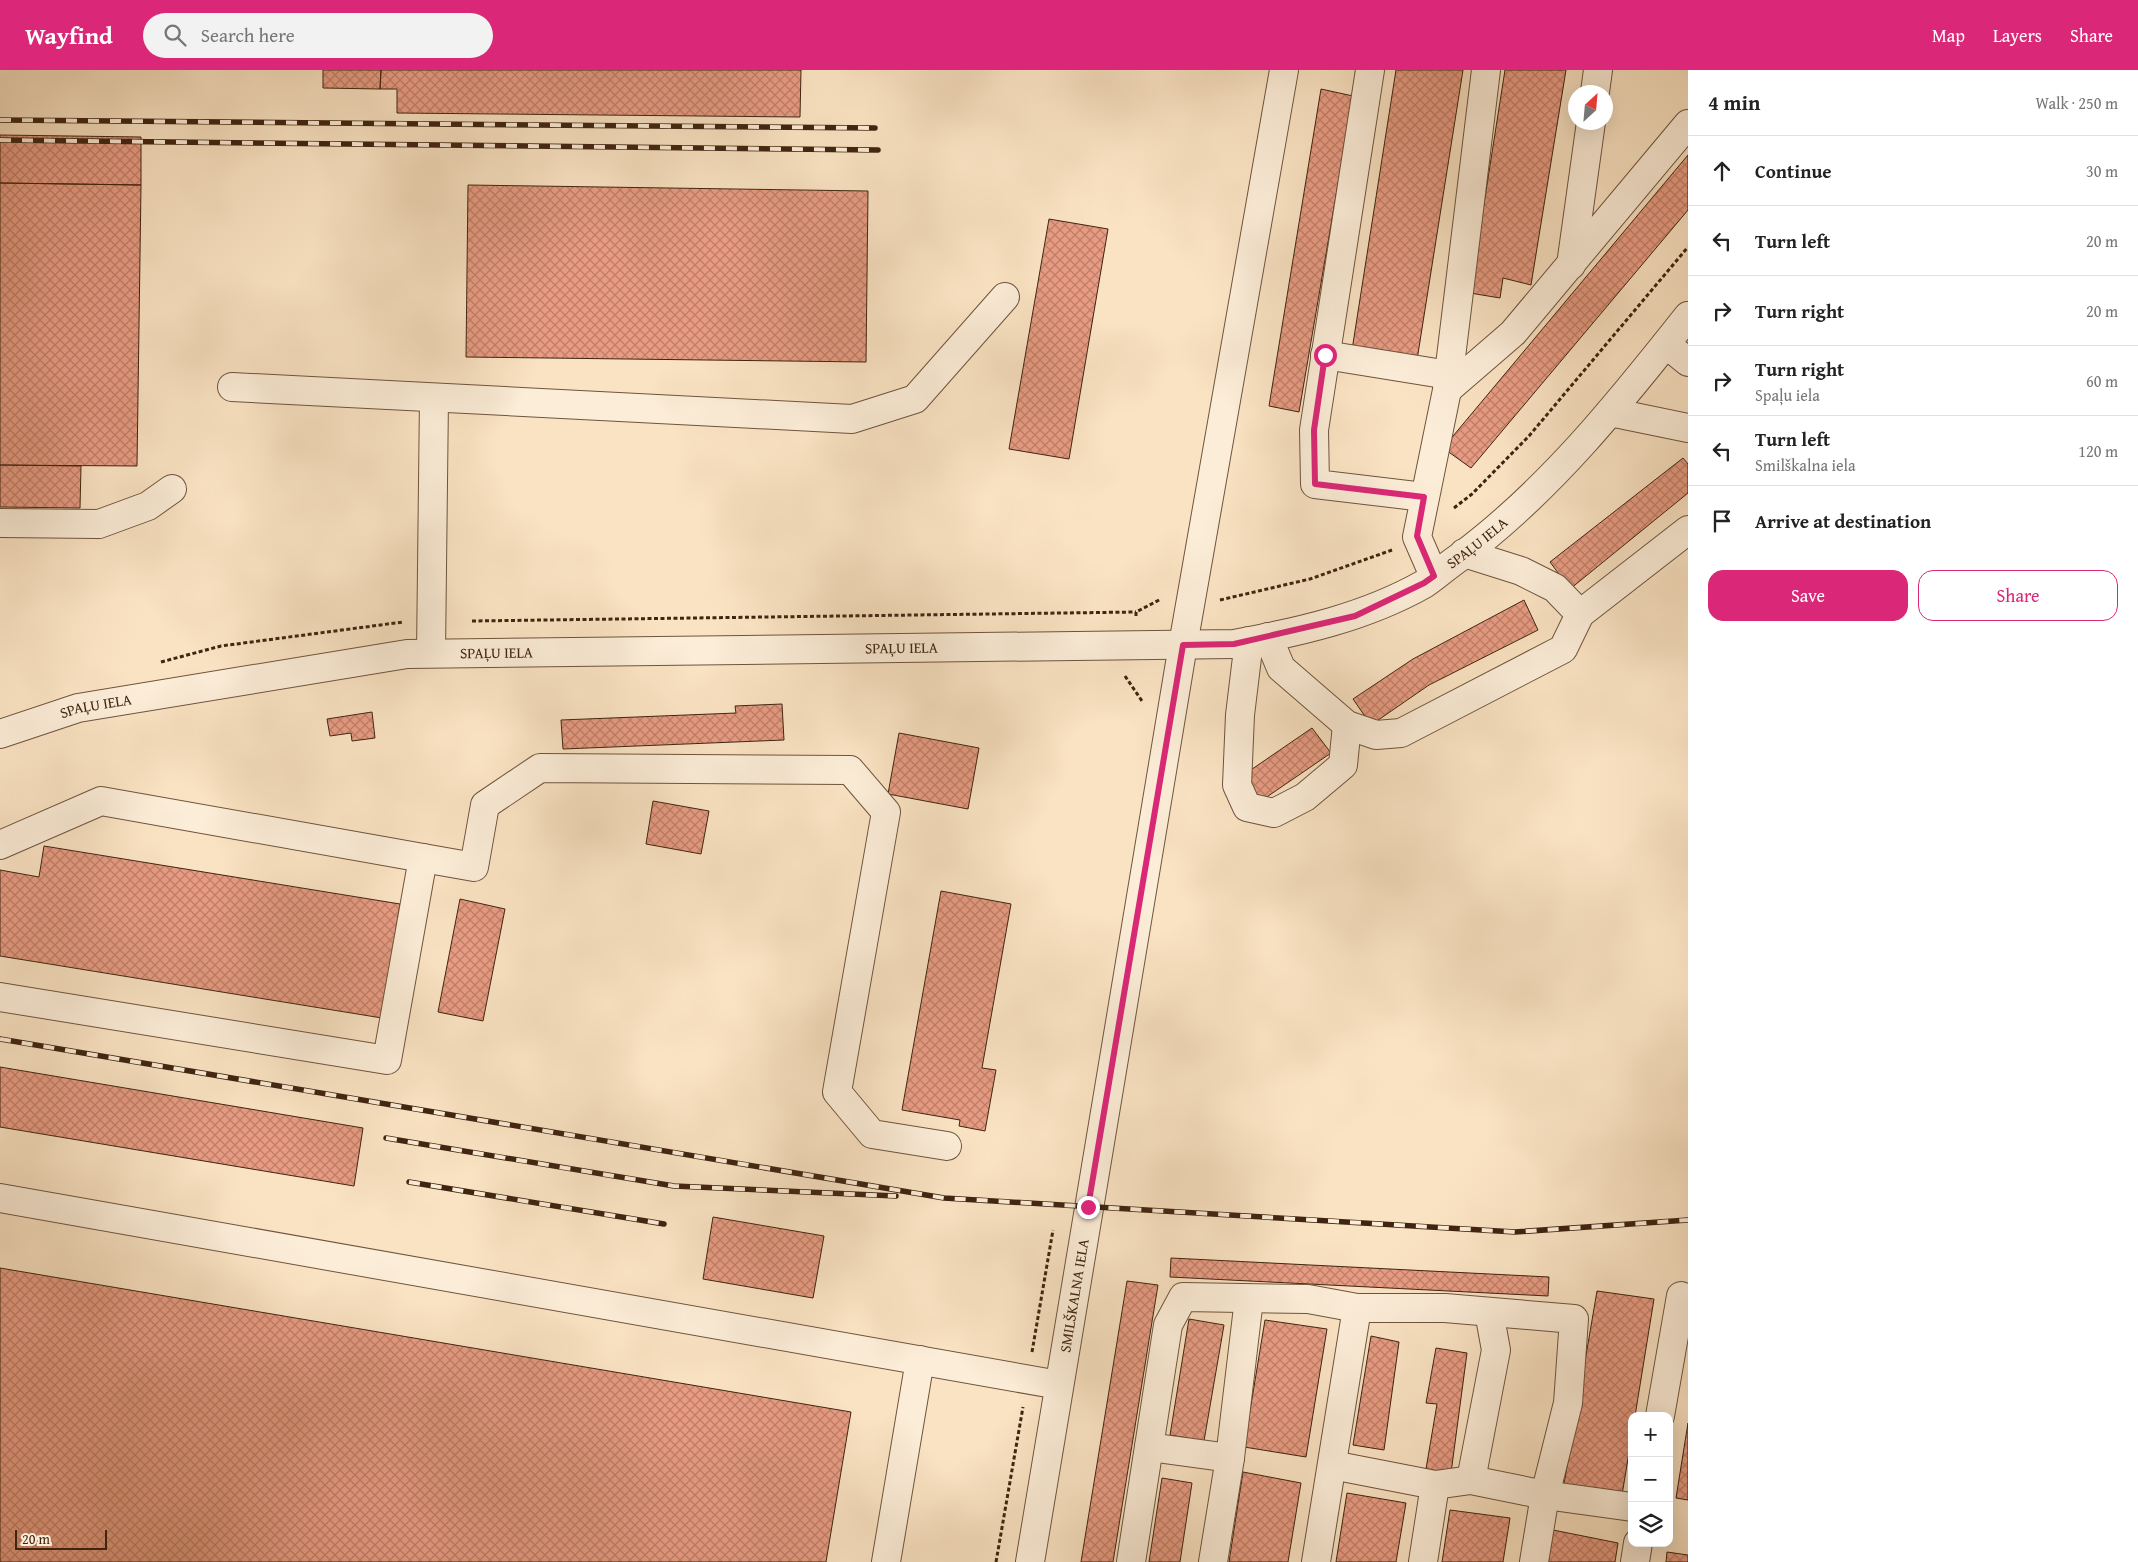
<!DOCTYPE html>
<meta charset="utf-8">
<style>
body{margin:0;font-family:"Gentium Book Plus",serif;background:#f2f2f2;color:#222}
.controls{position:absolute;right:15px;bottom:15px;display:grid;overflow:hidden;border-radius:10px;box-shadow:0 5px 20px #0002}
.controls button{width:45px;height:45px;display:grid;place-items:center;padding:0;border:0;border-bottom:1px solid #e0e0e0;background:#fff;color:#222;font:25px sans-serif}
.compass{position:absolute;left:1568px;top:15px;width:45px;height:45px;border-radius:50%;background:#fff;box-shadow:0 5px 20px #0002;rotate:26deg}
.scale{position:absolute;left:15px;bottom:12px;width:92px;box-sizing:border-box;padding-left:5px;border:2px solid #3f2410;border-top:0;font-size:14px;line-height:18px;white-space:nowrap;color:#3f2410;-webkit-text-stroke:4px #fcedd8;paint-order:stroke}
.stop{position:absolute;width:15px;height:15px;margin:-11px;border:4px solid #db2777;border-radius:50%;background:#fff}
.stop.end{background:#db2777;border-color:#fff;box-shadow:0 1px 5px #0008}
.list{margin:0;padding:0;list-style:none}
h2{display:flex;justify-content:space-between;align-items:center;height:65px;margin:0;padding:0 20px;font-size:21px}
h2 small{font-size:16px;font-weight:400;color:#767676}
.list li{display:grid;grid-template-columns:32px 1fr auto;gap:15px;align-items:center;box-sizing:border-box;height:70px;padding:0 20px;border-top:1px solid #e0e0e0}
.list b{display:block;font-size:19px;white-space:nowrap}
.list p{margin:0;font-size:16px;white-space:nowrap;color:#767676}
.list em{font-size:16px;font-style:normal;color:#767676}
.actions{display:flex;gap:10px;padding:15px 20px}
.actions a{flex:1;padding:11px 0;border:1px solid #db2777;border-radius:15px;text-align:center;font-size:18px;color:#db2777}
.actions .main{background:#db2777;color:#fff}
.icon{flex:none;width:28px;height:28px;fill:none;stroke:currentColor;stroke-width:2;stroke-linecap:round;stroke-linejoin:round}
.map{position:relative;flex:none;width:1688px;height:1492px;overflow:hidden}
header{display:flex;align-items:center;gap:30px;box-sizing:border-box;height:70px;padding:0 25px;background:#db2777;color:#fff}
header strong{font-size:24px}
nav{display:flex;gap:28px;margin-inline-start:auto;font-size:18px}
.search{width:350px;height:45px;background:#f2f2f2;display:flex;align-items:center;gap:12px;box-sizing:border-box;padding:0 18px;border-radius:28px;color:#767676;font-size:19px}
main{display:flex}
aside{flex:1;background:#fff}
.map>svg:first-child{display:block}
.building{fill:url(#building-cross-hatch);stroke:#3f2410}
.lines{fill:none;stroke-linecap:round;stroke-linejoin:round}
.minor-casing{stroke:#6e543d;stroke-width:30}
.path{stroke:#3f2410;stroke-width:3;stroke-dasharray:4 2.5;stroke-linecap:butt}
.minor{stroke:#fcedd8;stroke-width:28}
.rail-casing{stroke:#3f2410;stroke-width:5.5}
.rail{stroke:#fcedd8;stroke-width:4;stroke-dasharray:11;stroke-linecap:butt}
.route{stroke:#db2777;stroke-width:6}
.labels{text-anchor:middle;stroke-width:4.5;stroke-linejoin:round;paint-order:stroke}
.street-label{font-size:15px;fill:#3f2410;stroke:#fcedd8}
</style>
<header>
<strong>Wayfind</strong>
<div class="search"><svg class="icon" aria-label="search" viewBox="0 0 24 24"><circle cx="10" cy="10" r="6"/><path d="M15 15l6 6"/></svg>Search here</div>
<nav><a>Map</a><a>Layers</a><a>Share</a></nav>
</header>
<main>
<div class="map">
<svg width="1688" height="1492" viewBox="0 0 1688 1492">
<defs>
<pattern id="building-cross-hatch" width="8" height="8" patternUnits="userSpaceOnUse" patternTransform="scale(1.25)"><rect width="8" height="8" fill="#e99c83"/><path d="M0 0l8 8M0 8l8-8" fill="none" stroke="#be7f6a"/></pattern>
</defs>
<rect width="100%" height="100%" fill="#fae3c3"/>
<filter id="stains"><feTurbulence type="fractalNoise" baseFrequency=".004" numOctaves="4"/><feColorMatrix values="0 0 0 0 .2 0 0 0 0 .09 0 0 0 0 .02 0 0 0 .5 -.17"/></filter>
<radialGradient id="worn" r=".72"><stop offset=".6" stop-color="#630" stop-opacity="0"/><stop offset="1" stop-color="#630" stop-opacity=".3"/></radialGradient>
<path class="building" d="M323,0H381L380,19L323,18Z
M381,0H801L800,47L397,43V19H380Z
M1396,0H1463L1417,290L1352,280Z
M1505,0H1566L1531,215L1503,208L1500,228L1470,223Z
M1321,19L1353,26L1299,342L1269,336Z
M0,65L141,67V115L0,113Z
M1688,85V140L1471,398L1443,378Z
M0,113L141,115L137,396L0,395Z
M468,115L868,121L866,292L466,287Z
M1049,149L1108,159L1069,389L1009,379Z
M1683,388L1688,394V423L1570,519L1550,492Z
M0,395L81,396L80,438L0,437Z
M1524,530L1538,560L1429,615L1371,655L1353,629L1413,589Z
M782,634L784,670L563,679L561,650L736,643L735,636Z
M372,642L375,668L352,671L351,663L330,666L327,649Z
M1312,658L1331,683L1258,733L1242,706Z
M899,663L979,678L968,739L888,724Z
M653,731L709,741L701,784L646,774Z
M44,776L400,834L382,948L0,886V800L39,807Z
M941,821L1011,834L982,998L996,1000L985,1061L959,1056L960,1050L902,1040Z
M460,829L505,839L483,951L438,942Z
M0,997L363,1058L354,1116L0,1057Z
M713,1147L824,1166L813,1228L703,1209Z
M1171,1188L1549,1207L1548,1226L1170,1207Z
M0,1198L851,1342L826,1492H0Z
M1127,1211L1158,1215L1113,1492H1081Z
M1597,1221L1654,1229L1635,1346H1632V1364L1622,1425L1564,1414Z
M1189,1249L1224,1255L1204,1371L1170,1365Z
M1265,1250L1327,1259L1306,1387L1244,1377Z
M1371,1266L1399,1272L1384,1380L1353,1375Z
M1436,1278L1467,1283L1451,1403L1426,1399L1437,1334L1426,1333Z
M1688,1353V1430L1676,1428Z
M1243,1402L1301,1413L1288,1492H1229Z
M1162,1408L1192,1413L1180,1492H1149Z
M1347,1423L1406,1433L1396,1492H1336Z
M1450,1440L1510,1448L1503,1492H1442Z
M1553,1460L1618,1473L1615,1492H1548Z
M1667,1482L1688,1485V1492H1666Z"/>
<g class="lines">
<defs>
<g id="minor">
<path d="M1370,0L1314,360L1315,414L1424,427"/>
<path d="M1595,22L1598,0"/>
<path d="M1571,195L1591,52"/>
<path d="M1666,274L1688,292"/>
<path d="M1325,285L1449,305"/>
<path d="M232,317L852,349L915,329L1005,227"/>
<path d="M1447,320L1513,263L1688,54"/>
<path d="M1610,342L1688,358"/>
<path d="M0,453L99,454L148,436L172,419"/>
<path d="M1464,483L1521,501L1555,518L1580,544"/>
<path d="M1434,506L1417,467L1447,320L1486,0"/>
<path d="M1268,567L1281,598L1347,655L1376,665L1401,663L1563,579L1580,544L1688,460"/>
<path d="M1249,571L1240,645L1237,715L1247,737L1274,743L1305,727L1343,695L1347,655"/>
<path d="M431,583L434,328"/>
<path id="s1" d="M0,664L78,638L407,584L1234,574C1299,562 1366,547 1424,514C1436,506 1448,495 1460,487C1549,421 1620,332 1688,246"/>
<path d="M0,775L101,731L423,788"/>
<path d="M0,927L387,990L423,788L474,797L485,735L540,698L850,700L886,742L837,1022L872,1064L947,1076"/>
<path d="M0,1128L1059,1315"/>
<path d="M1660,1346L1681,1226"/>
<path d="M1149,1377L1230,1388"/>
<path d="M1332,1395L1435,1415L1471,1410L1545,1425L1632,1437"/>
<path d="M1471,1410L1496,1280L1489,1242"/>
<path d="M886,1492L920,1290"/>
<path id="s2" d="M1030,1492L1183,575L1284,0"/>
<path d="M1131,1492L1168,1255L1183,1227L1308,1229L1357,1238H1445L1574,1249L1568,1333L1545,1425L1534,1492"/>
<path d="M1213,1492L1230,1388L1249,1229"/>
<path d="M1316,1492L1357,1238"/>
<path d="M1423,1492L1435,1415"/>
<path d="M1635,1492L1638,1473"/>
</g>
</defs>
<use href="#minor" class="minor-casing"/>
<path class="path" d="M1454,438L1472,424L1529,366L1688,177
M1220,530L1310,509L1392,480
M1136,546V542L1161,529
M472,551L1136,542
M161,592L221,576L403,552
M1125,606L1142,631
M1032,1282L1053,1160
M996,1492L1023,1337"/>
<use href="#minor" class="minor"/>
<defs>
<path id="rail" d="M0,50L875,58
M0,70L878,80
M0,969L944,1128L1515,1162L1688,1150
M386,1068L674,1116L896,1126
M409,1112L664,1154"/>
</defs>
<use href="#rail" class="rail-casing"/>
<use href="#rail" class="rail"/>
</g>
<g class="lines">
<path class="route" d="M1088,1137L1183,575L1234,574L1355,546L1424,513L1434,506L1417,466L1424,427L1315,414L1314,360L1325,285"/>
</g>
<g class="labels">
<g class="street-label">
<text dy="5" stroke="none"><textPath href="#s1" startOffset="1510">SPAĻU IELA</textPath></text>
<text dy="5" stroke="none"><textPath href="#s1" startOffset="910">SPAĻU IELA</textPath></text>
<text dy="5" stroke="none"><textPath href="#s1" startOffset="505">SPAĻU IELA</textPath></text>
<text dy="5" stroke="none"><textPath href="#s1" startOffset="100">SPAĻU IELA</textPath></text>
<text dy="5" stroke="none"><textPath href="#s2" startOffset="270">SMILŠKALNA IELA</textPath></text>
</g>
</g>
<rect width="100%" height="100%" filter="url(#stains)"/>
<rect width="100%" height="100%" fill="url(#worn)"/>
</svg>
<div class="controls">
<button>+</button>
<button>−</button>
<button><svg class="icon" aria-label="layers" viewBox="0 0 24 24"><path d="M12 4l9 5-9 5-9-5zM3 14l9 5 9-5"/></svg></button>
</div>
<svg class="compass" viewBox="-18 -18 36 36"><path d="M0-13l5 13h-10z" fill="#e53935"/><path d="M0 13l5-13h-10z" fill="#767676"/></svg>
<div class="scale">20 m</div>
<div class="stop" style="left:1325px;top:285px"></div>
<div class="stop end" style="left:1088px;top:1137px"></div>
</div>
<aside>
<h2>4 min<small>Walk · 250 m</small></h2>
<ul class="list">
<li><svg class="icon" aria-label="ahead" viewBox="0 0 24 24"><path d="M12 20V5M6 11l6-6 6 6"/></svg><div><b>Continue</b></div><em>30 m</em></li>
<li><svg class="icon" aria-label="left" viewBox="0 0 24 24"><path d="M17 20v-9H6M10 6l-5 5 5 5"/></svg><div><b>Turn left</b></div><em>20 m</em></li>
<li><svg class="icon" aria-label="right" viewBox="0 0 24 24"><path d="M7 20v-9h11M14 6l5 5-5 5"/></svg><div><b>Turn right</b></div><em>20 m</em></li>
<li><svg class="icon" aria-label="right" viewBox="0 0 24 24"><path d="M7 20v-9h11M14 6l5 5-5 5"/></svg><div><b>Turn right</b><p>Spaļu iela</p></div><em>60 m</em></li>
<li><svg class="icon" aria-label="left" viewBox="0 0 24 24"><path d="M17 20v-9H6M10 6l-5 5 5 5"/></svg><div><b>Turn left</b><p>Smilškalna iela</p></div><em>120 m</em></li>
<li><svg class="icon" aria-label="arrive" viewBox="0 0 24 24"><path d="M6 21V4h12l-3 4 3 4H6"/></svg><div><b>Arrive at destination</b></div></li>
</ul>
<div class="actions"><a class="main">Save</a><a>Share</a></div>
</aside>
</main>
